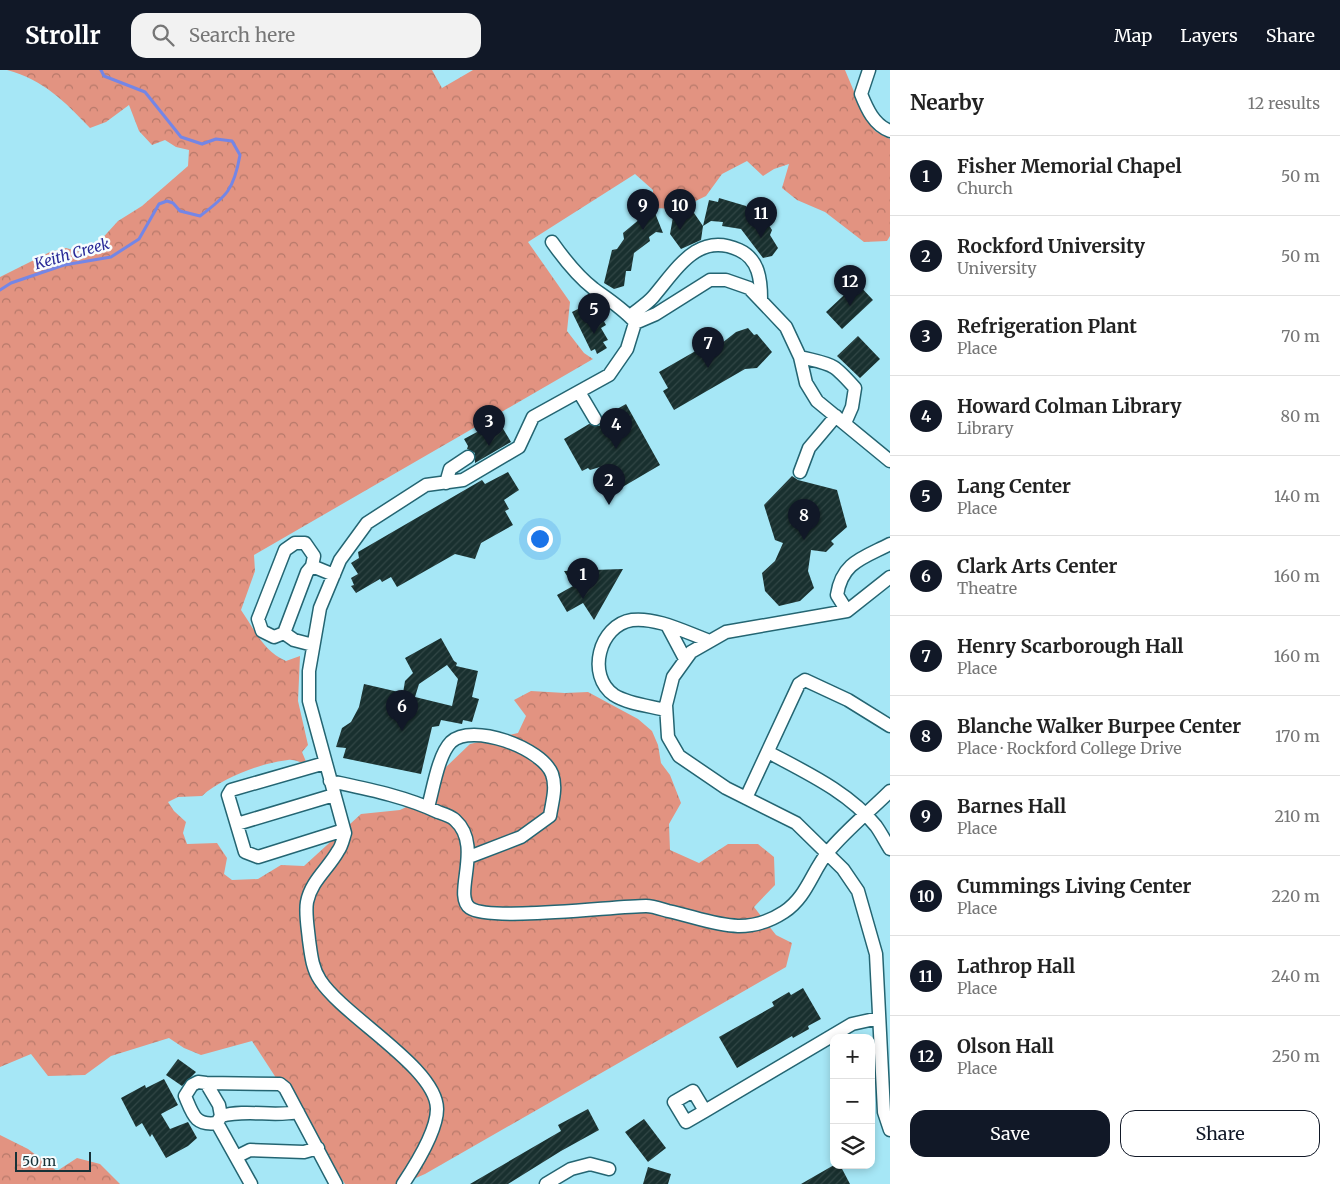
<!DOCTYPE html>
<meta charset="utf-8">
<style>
body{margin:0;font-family:Merriweather,serif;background:#f2f2f2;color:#222}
.controls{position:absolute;right:15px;bottom:15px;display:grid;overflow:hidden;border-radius:10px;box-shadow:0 2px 8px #0003}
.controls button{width:45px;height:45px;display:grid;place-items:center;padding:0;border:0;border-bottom:1px solid #e0e0e0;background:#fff;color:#222;font:25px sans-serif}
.scale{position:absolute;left:15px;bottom:12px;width:76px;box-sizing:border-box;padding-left:5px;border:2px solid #163137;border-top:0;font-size:14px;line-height:18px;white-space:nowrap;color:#163137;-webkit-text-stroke:4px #f7fdfe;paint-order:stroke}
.you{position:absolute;left:539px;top:468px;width:18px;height:18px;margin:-12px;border:4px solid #fff;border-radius:50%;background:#1a73e8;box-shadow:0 0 0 8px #1a73e833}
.badge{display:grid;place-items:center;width:32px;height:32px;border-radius:50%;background:#111827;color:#fff;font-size:16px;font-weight:700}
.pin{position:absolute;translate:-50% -41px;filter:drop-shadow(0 1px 2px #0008)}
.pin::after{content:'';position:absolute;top:26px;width:18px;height:15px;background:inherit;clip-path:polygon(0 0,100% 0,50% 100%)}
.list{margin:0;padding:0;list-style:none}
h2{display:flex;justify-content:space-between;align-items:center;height:65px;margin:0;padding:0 20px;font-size:21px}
h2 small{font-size:16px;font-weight:400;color:#767676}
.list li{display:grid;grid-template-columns:32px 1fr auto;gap:15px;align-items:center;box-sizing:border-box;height:80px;padding:0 20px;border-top:1px solid #e0e0e0}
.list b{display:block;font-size:19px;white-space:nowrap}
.list p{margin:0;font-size:16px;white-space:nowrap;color:#767676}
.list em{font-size:16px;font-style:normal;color:#767676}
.actions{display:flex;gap:10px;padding:15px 20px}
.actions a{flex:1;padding:11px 0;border:1px solid #111827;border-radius:15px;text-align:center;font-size:18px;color:#111827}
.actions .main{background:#111827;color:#fff}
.icon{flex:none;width:28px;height:28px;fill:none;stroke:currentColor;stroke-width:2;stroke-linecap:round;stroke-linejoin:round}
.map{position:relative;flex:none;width:890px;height:1114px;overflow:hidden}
header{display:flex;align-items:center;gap:30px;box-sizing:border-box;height:70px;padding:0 25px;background:#111827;color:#fff}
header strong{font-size:24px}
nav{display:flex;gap:28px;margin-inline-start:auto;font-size:18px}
.search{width:350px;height:45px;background:#f2f2f2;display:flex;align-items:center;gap:12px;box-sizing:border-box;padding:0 18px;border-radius:15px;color:#767676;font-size:19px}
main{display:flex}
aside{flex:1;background:#fff}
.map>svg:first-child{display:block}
.forest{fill:url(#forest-crowns)}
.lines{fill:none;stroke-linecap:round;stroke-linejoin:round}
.stream{stroke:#7486e6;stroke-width:3}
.building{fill:url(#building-hatch);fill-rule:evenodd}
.minor-casing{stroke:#246572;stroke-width:15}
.minor{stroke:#fff;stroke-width:12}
.labels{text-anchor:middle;stroke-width:5;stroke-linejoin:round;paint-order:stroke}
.water-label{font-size:15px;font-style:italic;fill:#292a98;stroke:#f7fdfe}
</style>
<header>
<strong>Strollr</strong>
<div class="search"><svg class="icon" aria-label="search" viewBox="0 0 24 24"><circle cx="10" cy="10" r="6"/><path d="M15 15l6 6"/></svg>Search here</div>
<nav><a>Map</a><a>Layers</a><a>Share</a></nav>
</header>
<main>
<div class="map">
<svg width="890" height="1114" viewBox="0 0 890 1114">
<defs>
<pattern id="forest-crowns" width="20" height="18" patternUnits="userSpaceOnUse" patternTransform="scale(1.25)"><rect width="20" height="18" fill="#e29381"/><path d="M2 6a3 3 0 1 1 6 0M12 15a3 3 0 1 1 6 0" fill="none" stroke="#b6796a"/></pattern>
<pattern id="building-hatch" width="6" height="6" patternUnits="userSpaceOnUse" patternTransform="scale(1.25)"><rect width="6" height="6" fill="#19302f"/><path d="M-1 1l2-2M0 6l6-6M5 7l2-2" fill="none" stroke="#314645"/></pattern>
</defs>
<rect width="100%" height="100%" fill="#a6e7f6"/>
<path class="forest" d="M7,0H432L442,18L473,0H845L863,43L875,61L890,69V166L887,171L864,172L825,142L797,130L782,118L789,94L774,99L763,106L747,91L722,104L706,126L679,139L653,138V120L635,104L528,172L570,232L567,261L584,283L593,289L254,485L255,501L241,540C255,560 263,581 286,591L300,586L298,631L308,675L302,682L307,694C301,693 294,689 288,690C261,693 222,708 202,726L178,727L168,732L174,741L186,752L183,763L187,774L217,773L227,788L224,804L232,810L258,809L281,795L304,796L361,744L400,740L425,728L446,697L470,674L518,663L526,646L514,630L531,621L565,623L588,622L638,649L652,661L658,675L661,693L670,705L681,733L669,754L670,780L699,793L728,774H758L774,787L775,815L754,837L776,865L792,873L786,897L425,1104L402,1114H345L252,971L201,985L184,978L169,968L111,986L85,1005L48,1006L31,984L0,997V207L50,182L66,178L88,184L118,151L142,136L188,96L189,80L176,77L165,70L152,75L139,61L129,35L106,52L90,58C64,31 44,10 7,0Z
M0,1065L28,1079L57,1101L77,1088L100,1094L120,1114H0Z"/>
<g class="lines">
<path class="stream" d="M0,220L11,213L64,195L111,187L139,169L159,134L167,131L173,133L180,141L200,146C227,126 234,119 240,85L232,71L216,69L202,74L181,67L145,22L104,6L101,0"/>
</g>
<path class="building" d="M719,128L746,136L747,140L757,148L763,146L772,160L770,165L778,178L772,186L763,188L741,159L722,156L723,152L711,151L703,156L709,130L718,132Z
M653,138L663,163L656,162L649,167L650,171L634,183L631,201H626L624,216L614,219L604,213L612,180L617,179L624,169L623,163Z
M694,143L703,156L701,170L681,179L670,164L673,147Z
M857,213L873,230L842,259L826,242Z
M590,233L594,234L606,255L601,258L608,270L603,272L607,278L597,284L595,279L591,281L572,242Z
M748,258L754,265L757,264L772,282L757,298L745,299L674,340L663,321L668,318L659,302L713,271L717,277L736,262Z
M858,266L880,289L860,308L837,286Z
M626,334L660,395L614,422L600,397L590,400L588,398L582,401L564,369L589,354L599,356L602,353L603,347Z
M492,354L496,360L502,357L511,372L475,393V383L467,379L468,376L464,369Z
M508,402L519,420L504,430L509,439L505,441L513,455L481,473L475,489L455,484L397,517L391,507L382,512L380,509L356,523L351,516L354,515L351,508L358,504L351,493L359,488L358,482L482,410L485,414Z
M792,406L798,410L837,420L847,457L831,471L834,474L826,482L811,480L808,501L814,518L800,531L779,536L765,521L762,503L775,491L783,473L775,470L764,435Z
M623,499L594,550L583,533L567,542L557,525L573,516L564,501Z
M441,568L454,591L457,593L456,596L478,601L472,627L479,629L472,652L463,650L462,654L441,650L439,656L432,657L421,704L343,688L346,678L336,677L342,658L351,652L359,637L364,614L403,623L405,611L413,603L405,588ZM447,595L458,609L452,636L415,627L419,614Z
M803,918L821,949L808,956L809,959L793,968L792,966L737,998L719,967L774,936L772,932L789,922L791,925Z
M178,989L196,1002L182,1016L166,1005Z
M164,1009L178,1035L161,1044L170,1059L188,1052L197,1068L188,1076L166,1088L152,1064L150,1067L142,1053L136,1057L121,1028L145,1015L146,1018Z
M588,1039L599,1060L561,1081L508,1114H470L561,1061L558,1055Z
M644,1049L666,1078L648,1092L625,1062Z
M834,1095H840L850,1114H801Z
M648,1097L671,1104L668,1114H643Z"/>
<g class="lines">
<defs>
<path id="minor" d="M869,0L861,24C867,39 874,55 890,61
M552,172C564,189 577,206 594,219C608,229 622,238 634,251
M630,246C637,240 647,234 653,227C677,199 698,161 739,180C759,189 761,210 761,229
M800,287C833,295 832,292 855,318L852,337L845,353
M579,322L595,349
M800,402L809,378L836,346
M446,413L450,399L468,387
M890,507L847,541L726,562L691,582L673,607L666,635L668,667L679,686L726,718L796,753L843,799L858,821L876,884L884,1042L890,1060
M847,541L837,525C842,492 863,488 890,474
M668,557L685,589
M284,563L274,567L262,561L258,549L285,480L295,473H305L314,486L312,496
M313,575L294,570L284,563L307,502L312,496L334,505
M666,640C650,636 628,634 614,625C586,606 599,555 632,550C657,547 687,563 710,571
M768,682C805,702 849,722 876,756C881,763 885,771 890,779
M325,693L231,720L228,725L245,782L258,787L344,760
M330,711C367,719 404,726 438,742C444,744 451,746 455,750C484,776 452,825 470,838C490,852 615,836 646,836C653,836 661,839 668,841C710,850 743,869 784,842C807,827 812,801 828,782C846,760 870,741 890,721
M746,728L799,614L805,610L848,630L890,656
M428,737C433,720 438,685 451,672C472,652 542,678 552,704C557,718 552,732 550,746L521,767L469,787
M237,754L334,725
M198,1012L206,1013L219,1035L221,1046L217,1053C195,1056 193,1045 185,1026L192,1015Z
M206,1013L280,1014L285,1018L336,1114
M705,1041L693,1021L674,1032L686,1052L705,1041L852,954L879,948
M221,1046C246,1039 273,1047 298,1042
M217,1053L251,1114
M236,1087L250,1080L304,1082L318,1078
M403,1114C415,1096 437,1061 437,1039C437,998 344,947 320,910C312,898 311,884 309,870C308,859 305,843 307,832C311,811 328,799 338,781C342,776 343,769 345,763L309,631V601L320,538L340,490L367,453L426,415L463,410L519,377L533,347L609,305L627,279L635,253L656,244L710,210H726L749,218L786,257L800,287L806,313L817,331L890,391
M546,1114L571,1099L590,1094L609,1099"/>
</defs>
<use href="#minor" class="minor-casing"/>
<use href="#minor" class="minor"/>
</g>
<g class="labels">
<g class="water-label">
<text transform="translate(72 184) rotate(-16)" y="5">Keith Creek</text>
</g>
</g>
</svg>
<div class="controls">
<button>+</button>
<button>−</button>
<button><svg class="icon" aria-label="layers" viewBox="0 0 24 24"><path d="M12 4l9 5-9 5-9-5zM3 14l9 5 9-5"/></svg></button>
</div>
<div class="scale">50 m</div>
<div class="you"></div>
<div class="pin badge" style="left:583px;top:529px">1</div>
<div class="pin badge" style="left:609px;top:435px">2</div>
<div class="pin badge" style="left:489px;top:376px">3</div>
<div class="pin badge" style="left:616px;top:379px">4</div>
<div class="pin badge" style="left:594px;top:264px">5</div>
<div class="pin badge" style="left:402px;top:661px">6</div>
<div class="pin badge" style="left:708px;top:298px">7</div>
<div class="pin badge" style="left:804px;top:470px">8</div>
<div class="pin badge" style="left:643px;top:160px">9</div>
<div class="pin badge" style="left:680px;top:160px">10</div>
<div class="pin badge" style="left:761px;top:168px">11</div>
<div class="pin badge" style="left:850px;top:236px">12</div>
</div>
<aside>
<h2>Nearby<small>12 results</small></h2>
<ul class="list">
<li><span class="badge">1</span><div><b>Fisher Memorial Chapel</b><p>Church</p></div><em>50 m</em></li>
<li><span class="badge">2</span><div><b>Rockford University</b><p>University</p></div><em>50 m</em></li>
<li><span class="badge">3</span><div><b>Refrigeration Plant</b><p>Place</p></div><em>70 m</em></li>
<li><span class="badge">4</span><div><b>Howard Colman Library</b><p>Library</p></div><em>80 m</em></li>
<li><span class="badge">5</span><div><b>Lang Center</b><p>Place</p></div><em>140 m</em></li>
<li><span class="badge">6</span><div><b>Clark Arts Center</b><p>Theatre</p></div><em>160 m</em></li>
<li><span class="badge">7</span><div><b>Henry Scarborough Hall</b><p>Place</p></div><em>160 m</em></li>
<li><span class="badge">8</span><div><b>Blanche Walker Burpee Center</b><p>Place · Rockford College Drive</p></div><em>170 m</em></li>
<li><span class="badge">9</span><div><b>Barnes Hall</b><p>Place</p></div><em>210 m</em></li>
<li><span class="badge">10</span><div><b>Cummings Living Center</b><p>Place</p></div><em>220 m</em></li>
<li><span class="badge">11</span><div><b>Lathrop Hall</b><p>Place</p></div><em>240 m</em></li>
<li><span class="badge">12</span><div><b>Olson Hall</b><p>Place</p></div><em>250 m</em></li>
</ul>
<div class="actions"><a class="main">Save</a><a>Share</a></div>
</aside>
</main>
